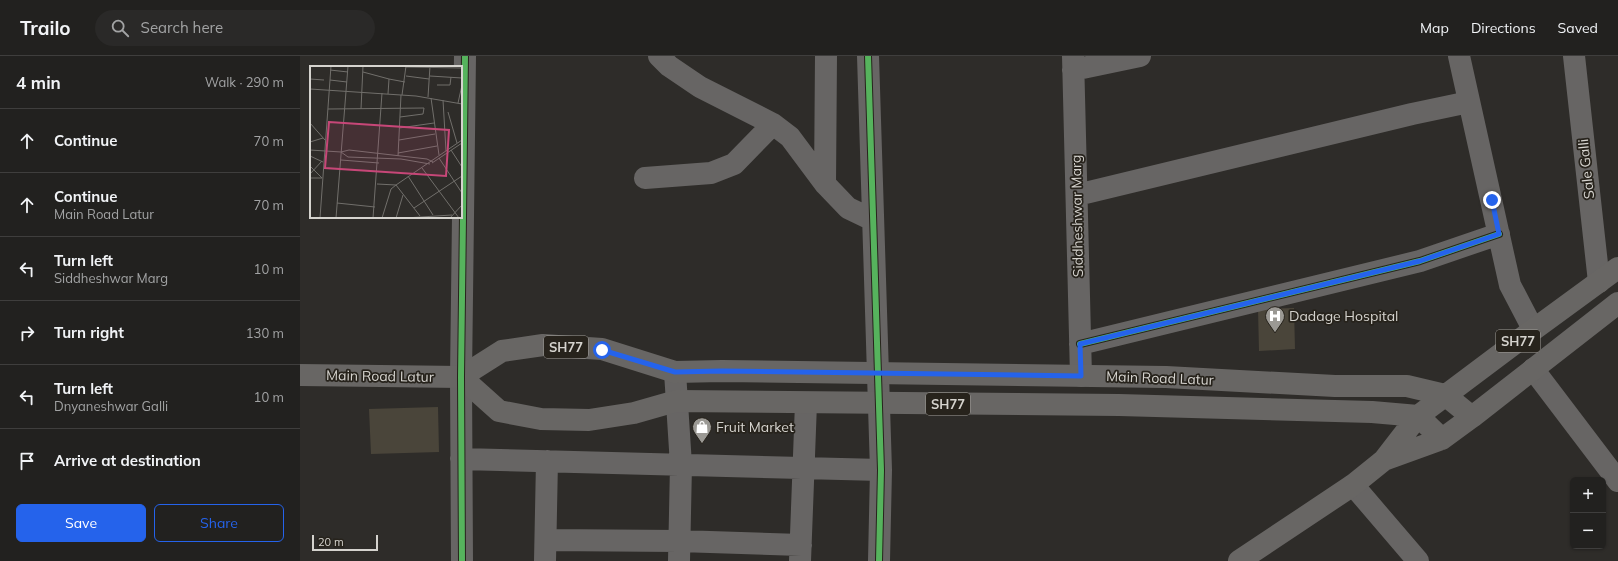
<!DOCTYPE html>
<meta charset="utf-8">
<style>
body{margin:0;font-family:Mulish,sans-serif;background:#2a2928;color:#f1f3f6}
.controls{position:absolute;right:12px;bottom:12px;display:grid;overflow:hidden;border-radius:6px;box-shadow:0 1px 3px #0004}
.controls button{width:36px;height:36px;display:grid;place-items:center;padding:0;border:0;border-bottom:1px solid #3f3e3d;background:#22211f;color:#f1f3f6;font:20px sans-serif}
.scale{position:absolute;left:12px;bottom:10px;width:66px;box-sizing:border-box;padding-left:4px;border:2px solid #d5d3ce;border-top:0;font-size:11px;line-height:14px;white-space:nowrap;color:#d5d3ce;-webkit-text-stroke:3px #27231c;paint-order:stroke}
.stop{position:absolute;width:12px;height:12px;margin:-9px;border:3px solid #2563eb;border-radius:50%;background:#fff}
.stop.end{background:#2563eb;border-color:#fff;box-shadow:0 1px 4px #0008}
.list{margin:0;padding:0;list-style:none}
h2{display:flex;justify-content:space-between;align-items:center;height:52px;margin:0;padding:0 16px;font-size:17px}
h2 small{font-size:13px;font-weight:400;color:#a2a3a4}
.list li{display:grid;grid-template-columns:26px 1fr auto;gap:12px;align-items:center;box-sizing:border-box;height:64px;padding:0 16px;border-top:1px solid #3f3e3d}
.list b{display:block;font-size:15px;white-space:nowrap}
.list p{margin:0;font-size:13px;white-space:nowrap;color:#a2a3a4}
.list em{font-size:13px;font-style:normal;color:#a2a3a4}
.actions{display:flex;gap:8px;padding:12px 16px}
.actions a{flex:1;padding:9px 0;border:1px solid #2563eb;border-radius:6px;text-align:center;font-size:14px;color:#2563eb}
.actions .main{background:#2563eb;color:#fff}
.icon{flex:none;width:22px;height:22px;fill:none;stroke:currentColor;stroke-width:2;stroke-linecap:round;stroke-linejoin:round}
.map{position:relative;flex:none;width:1318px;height:505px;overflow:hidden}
header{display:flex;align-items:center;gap:24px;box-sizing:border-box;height:56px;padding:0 20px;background:#22211f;border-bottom:1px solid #3f3e3d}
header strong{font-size:19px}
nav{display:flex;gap:22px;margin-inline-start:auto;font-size:14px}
.search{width:280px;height:36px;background:#2a2928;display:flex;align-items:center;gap:10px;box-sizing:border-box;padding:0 14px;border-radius:22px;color:#a2a3a4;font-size:15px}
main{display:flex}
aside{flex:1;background:#22211f}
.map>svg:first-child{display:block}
.building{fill:#4a453a}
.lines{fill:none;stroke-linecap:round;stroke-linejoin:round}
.minor{stroke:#676564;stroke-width:22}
.major{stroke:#686664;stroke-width:22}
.cycleway-casing{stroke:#27231c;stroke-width:8}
.cycleway{stroke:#56b35d;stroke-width:6}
.route{stroke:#2563eb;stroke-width:5}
.labels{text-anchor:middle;stroke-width:3.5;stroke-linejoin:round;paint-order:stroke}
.shield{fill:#27231c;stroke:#a19e99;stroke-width:1}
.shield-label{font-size:13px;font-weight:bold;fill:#d5d3ce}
.street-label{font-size:14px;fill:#d5d3ce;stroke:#27231c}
.poi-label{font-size:14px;fill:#d5d3ce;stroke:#27231c;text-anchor:start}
.inset-road{fill:none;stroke:#716f6b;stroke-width:1}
.view{fill:#c74778;fill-opacity:0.15;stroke:#c74778;stroke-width:2}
.inset-edge{fill:none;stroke:#d5d3ce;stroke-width:2}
</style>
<header>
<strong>Trailo</strong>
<div class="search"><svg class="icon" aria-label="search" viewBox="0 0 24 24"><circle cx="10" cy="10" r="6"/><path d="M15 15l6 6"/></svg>Search here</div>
<nav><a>Map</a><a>Directions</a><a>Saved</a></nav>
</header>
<main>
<aside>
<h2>4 min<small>Walk · 290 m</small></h2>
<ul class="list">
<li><svg class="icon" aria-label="ahead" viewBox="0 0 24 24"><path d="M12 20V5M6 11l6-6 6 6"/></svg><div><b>Continue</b></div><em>70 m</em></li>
<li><svg class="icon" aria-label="ahead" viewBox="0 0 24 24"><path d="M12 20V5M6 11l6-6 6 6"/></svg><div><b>Continue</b><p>Main Road Latur</p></div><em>70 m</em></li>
<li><svg class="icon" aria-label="left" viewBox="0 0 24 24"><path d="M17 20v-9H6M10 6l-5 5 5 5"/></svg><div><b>Turn left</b><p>Siddheshwar Marg</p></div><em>10 m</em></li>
<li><svg class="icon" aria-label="right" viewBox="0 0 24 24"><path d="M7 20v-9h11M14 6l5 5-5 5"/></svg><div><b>Turn right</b></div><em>130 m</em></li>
<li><svg class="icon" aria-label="left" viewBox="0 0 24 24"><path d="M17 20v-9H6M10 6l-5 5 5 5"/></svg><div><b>Turn left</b><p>Dnyaneshwar Galli</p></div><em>10 m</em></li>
<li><svg class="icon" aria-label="arrive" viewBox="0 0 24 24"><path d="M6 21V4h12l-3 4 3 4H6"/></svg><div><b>Arrive at destination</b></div></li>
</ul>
<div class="actions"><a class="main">Save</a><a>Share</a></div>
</aside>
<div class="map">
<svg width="1318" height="505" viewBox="0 0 1318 505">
<rect width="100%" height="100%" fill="#2e2c29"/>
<path class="building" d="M994,252L995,293L959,295L958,253Z
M138,351L139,396L71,398L69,353Z"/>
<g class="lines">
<path class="minor" d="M359,0L369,10L400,31L473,68L490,81L525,128L548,152L573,164
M568,0L581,414L579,505
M773,0L781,320
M1159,0L1210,229L1233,273
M1274,0L1299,226
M773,14L840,0
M345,122L411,117L434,108L473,68
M525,128L526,0
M777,139L1112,58L1169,46
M780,288L1120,205L1199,178
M1233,313L1318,425
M375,316L381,409L379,505
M161,403L581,414
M1053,429L1118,505
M246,484L379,485L501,489
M162,505L161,321L165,0
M245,505L247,405
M500,505L506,347"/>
<path class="major" d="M0,319L161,321
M161,321L202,295L243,289L302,293L375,316L422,315L866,321L1035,330H1107L1145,339L1172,361
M161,321L199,355L241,363L289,364L334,357L376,345L819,349L1072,356L1118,360L1142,383
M1084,404L1142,383L1172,361L1318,247
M939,505L1053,429L1084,404L1118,360L1214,288L1318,212"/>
<defs>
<path id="cycleway" d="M568,0L581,414L579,505
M780,288L1120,205L1199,178
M162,505L161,321L165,0"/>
</defs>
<use href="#cycleway" class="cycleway-casing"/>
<use href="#cycleway" class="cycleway"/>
</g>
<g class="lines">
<path class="route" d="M302,294L375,316L422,315L781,320L780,288L1120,205L1199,178L1192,144"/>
</g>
<defs>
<symbol id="hospital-pin" viewBox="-11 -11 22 30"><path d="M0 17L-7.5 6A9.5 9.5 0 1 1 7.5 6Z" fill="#9b9994" stroke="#27231c"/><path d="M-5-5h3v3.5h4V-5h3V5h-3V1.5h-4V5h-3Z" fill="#fff"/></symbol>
<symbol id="shop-pin" viewBox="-11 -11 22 30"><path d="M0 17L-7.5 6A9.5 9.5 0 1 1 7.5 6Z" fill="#9b9994" stroke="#27231c"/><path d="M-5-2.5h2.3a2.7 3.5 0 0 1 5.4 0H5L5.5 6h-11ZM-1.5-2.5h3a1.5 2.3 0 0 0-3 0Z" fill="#fff"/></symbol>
</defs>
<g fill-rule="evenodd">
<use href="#hospital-pin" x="964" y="249" width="22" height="30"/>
<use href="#shop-pin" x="391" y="360" width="22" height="30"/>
</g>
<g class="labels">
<g class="shield">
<rect x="1196" y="274" width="44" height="22" rx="3"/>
<rect x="244" y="280" width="44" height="22" rx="3"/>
<rect x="626" y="337" width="44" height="22" rx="3"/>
</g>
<g class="shield-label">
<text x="1218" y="290">SH77</text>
<text x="266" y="296">SH77</text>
<text x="648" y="353">SH77</text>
</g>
<g class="street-label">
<text transform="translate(1286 113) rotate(-96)" y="5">Sale Galli</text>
<text transform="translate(777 160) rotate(-91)" y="5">Siddheshwar Marg</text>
<text transform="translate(80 320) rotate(1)" y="5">Main Road Latur</text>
<text transform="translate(860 322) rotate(2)" y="5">Main Road Latur</text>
</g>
<g class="poi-label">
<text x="989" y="265">Dadage Hospital</text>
<text x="416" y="376">Fruit Market</text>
</g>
</g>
<g transform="translate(10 10)">
<rect width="152" height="152" fill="#2e2c29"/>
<path class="inset-road" d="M96,1L152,2M20,4L38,6M53,6L79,13L78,28M96,10L119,13M120,10L152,12M0,13L14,14M79,13L95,16M20,14L37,16M127,19H140L141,11M0,23L106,30L152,38M92,29L96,0M118,31L120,0M121,32L129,89M133,34L136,85M148,37L152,19M18,43L114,42L113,48L90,51M51,43L53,0M138,46L147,77M0,57L15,74M89,62L124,57M89,74L125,68M0,76L13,72M0,84L31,86L39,84L117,93L123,96M141,84L152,101M31,86L38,91L91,93L120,98M88,87L127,80M0,90L13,96M88,90L91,29M129,92L152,127M31,94L69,97M122,97L152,77M0,100L12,112H0M112,102L149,152M0,108L12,95M98,110L123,149M67,118L86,119L110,150M27,137L65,141M104,142L152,110M10,152L21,0M26,152L38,0M63,152L72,27M72,152L81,123L86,119L152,74M86,152L93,129M95,152L142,149M140,152L152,139"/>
<path class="view" d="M19,56L139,64L136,110L15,102Z"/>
<rect width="152" height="152" class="inset-edge"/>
</g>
</svg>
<div class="controls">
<button>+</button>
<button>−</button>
</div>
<div class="scale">20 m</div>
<div class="stop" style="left:302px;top:294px"></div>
<div class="stop end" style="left:1192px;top:144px"></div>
</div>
</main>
